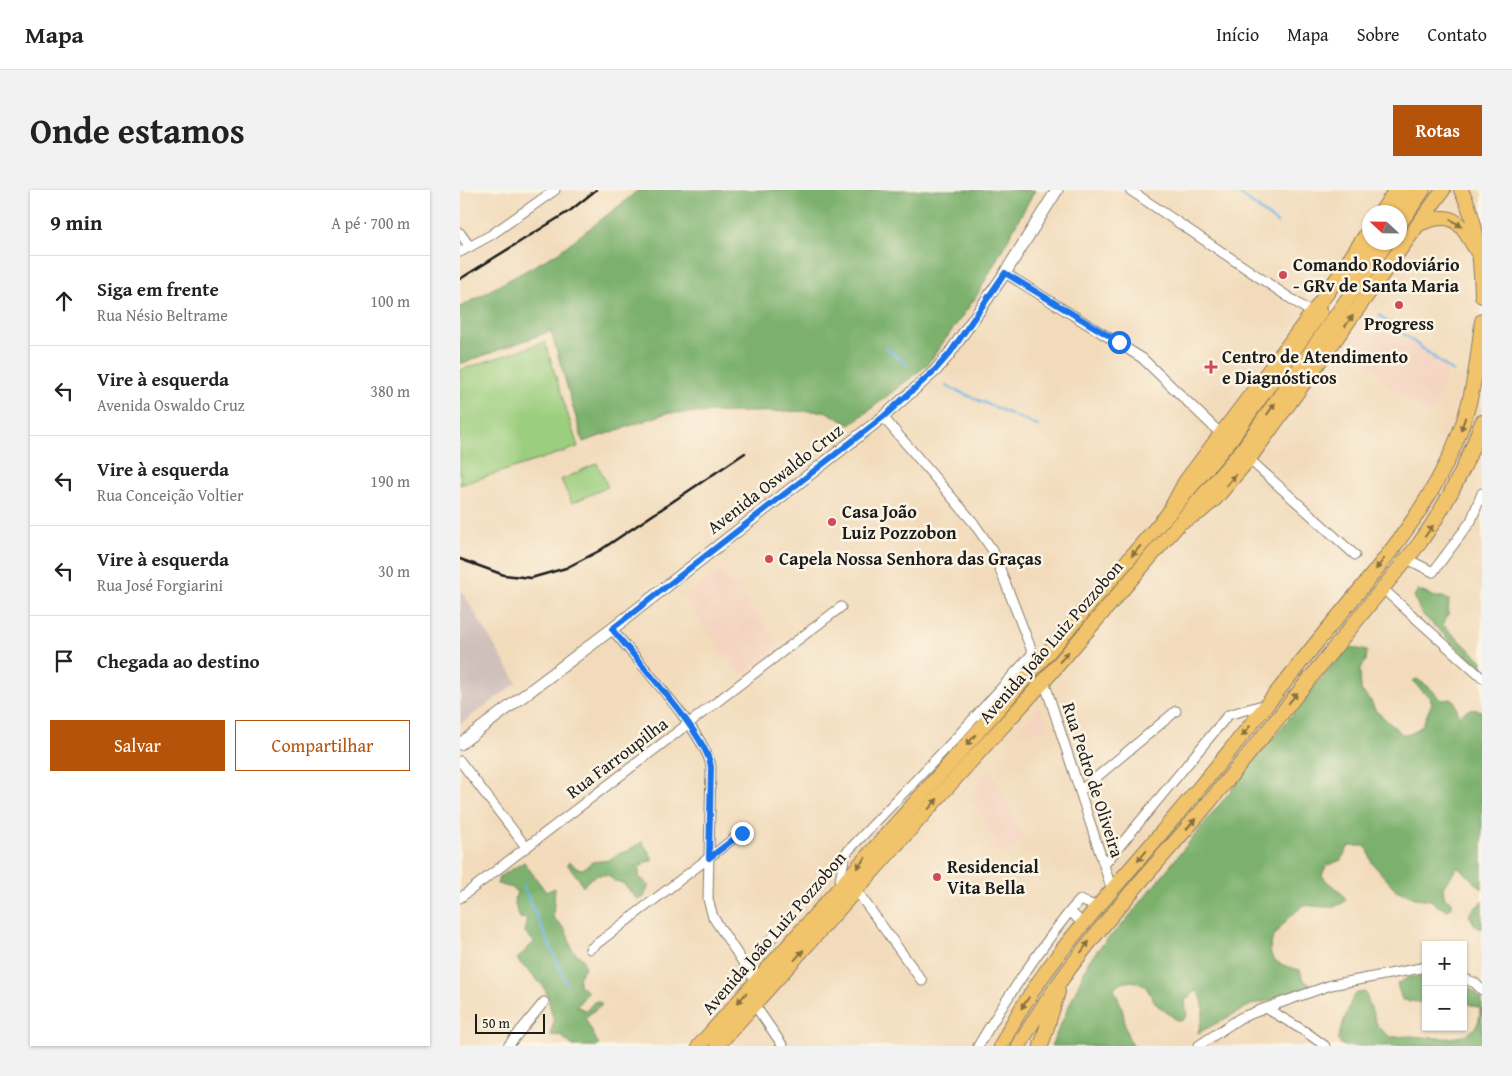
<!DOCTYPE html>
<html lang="pt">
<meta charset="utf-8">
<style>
body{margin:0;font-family:"Gentium Book Plus",serif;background:#f2f2f2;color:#222}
.controls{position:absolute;right:15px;bottom:15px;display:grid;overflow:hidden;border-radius:0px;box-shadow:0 1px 4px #0004}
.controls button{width:45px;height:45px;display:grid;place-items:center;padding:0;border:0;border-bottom:1px solid #e0e0e0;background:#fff;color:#222;font:25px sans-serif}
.compass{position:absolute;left:902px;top:15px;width:45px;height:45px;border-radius:50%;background:#fff;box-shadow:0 1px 4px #0004;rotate:292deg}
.scale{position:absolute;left:15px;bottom:12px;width:70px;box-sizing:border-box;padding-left:5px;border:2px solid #1c1c1c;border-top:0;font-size:14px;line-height:18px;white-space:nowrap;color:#1c1c1c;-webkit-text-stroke:4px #fcf5e5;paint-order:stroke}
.stop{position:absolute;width:15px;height:15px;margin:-11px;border:4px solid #1a73e8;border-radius:50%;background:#fff}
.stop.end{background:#1a73e8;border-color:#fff;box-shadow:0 1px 5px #0008}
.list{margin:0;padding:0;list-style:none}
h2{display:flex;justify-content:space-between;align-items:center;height:65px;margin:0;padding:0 20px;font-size:21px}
h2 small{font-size:16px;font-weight:400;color:#767676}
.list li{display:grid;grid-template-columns:32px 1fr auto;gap:15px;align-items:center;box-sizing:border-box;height:90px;padding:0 20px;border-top:1px solid #e0e0e0}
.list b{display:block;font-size:19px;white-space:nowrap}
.list p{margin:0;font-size:16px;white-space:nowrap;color:#767676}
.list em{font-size:16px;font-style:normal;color:#767676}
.actions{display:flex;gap:10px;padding:15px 20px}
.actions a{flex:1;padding:11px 0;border:1px solid #b45309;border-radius:0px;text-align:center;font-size:18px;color:#b45309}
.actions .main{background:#b45309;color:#fff}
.icon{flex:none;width:28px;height:28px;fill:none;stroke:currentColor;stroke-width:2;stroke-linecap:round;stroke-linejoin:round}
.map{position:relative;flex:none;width:1022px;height:856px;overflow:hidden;border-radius:0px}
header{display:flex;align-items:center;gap:30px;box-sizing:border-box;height:70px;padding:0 25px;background:#fff;border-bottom:1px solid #e0e0e0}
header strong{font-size:24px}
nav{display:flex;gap:28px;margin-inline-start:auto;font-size:18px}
.intro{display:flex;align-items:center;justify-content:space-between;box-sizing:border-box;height:120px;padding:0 30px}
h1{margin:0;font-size:35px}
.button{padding:12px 22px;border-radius:0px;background:#b45309;color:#fff;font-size:18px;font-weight:700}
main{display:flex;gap:30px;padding:0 30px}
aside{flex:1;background:#fff;border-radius:0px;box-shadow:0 1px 4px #0004}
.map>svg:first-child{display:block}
.built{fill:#f4d3c0}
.industrial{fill:#d0c0bc}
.green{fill:#9bce7e;stroke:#5c754d}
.forest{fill:#7cb16d;stroke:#4c6644}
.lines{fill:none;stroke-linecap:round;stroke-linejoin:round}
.stream{stroke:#6cb4e4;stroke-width:2.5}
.minor-casing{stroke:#877c6c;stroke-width:11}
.tertiary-casing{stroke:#877c6c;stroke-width:13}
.primary-casing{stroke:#877c6c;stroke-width:16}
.trunk-casing{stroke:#877c6c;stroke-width:16}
.minor{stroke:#fff;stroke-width:9}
.tertiary{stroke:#fff;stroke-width:11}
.primary{stroke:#f1c36a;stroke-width:14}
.trunk{stroke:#f1c36a;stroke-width:14}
.rail{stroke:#1c1c1c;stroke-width:2.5}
.oneway{fill:#867043}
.route{stroke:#1a73e8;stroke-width:6}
.poi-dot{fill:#d1495b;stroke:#fcf5e5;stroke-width:2}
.labels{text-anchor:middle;stroke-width:5;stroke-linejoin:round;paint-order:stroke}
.poi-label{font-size:18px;font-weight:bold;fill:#1c1c1c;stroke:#fcf5e5;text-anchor:start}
.street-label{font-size:18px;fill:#1c1c1c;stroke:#fcf5e5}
</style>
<header>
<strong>Mapa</strong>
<nav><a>Início</a><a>Mapa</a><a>Sobre</a><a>Contato</a></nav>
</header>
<div class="intro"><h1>Onde estamos</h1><a class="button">Rotas</a></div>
<main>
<aside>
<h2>9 min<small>A pé · 700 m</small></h2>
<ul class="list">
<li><svg class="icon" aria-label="ahead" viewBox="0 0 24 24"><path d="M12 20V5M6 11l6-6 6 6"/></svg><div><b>Siga em frente</b><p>Rua Nésio Beltrame</p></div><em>100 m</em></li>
<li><svg class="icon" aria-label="left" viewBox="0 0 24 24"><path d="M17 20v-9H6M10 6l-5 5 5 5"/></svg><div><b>Vire à esquerda</b><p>Avenida Oswaldo Cruz</p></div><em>380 m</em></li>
<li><svg class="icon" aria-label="left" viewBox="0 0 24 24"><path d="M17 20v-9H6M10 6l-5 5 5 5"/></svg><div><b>Vire à esquerda</b><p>Rua Conceição Voltier</p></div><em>190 m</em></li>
<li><svg class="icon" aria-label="left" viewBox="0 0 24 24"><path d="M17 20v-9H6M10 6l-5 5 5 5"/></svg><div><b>Vire à esquerda</b><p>Rua José Forgiarini</p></div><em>30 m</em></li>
<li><svg class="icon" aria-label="arrive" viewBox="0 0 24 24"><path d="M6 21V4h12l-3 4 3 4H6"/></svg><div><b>Chegada ao destino</b></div></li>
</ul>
<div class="actions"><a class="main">Salvar</a><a>Compartilhar</a></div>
</aside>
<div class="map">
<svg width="1022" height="856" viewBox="0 0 1022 856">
<rect width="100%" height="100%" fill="#fcf5e5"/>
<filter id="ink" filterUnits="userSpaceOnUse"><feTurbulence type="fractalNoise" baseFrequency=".02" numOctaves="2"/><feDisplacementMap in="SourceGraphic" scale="10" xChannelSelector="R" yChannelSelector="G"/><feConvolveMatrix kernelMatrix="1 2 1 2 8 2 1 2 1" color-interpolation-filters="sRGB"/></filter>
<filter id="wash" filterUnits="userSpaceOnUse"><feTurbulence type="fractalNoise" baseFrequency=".0096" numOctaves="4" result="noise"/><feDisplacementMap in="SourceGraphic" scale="20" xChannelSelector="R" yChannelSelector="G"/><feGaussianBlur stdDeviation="1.12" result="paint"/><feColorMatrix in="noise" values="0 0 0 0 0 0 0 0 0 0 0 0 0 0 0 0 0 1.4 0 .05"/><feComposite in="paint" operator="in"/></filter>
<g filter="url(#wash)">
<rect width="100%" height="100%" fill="#f2dbbb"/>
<path class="built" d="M907,122L988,178L970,225L934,200L885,153Z
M261,379L320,455L281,485L223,408Z
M579,516L587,538L557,546Z
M531,579L564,650L542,666L509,605Z"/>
<path class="industrial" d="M0,398L57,493L0,534Z"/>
<path class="green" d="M85,152L118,257L0,295V180Z
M137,273L148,297L112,313L101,290Z"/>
<path class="forest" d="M178,0H575L516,107L467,175L390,235L365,221L207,223L123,252L91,141L0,174V117L96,64L163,13Z
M958,400L975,407H983L989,410L988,425L983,435L1022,471V481L961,423L954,406Z
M887,456L907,461L906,471L900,479L901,500L911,511L915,520L942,544H950L962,536L972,513L970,508L952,491L957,489C961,492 967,495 971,499C981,508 975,512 991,509L995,512L999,527C1006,519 1011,518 1022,521V699L1002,680L997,678L983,697L984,707L992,712V717L987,720L978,716L971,710L955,708L936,700L912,673L908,659L904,656H889L881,670L866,676L862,685C869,696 883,701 886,710C876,721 857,716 844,715C832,724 795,756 817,772C823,776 833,778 840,780L843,790L851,795L822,807L791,815L738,843C742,827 748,815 737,801L732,803L725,811L727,826L723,830L718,831L696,814L686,797L682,794L672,791L657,794L654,799C656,805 660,811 662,818C666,833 663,840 673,856H591L629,771L639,758L668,728Z
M182,652L192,667V671L186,672L179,678V687L189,695L184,707L179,710C172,706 169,698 163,694C155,689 157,695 148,685C135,684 130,687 123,697L119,689L107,674L110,672L117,678L123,679L132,672L149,670L157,664L167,661Z
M64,672L86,702L95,698L93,727L105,739L113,761L122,768L125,777L119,788V795L128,802L117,816L126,821L134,812L138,811L142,814L125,828L139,855L137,856H113L100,845L92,846L90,844L94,832L87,804L83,796L58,771V768L74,752L64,741L67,729L60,728L57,722L54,709L57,703L53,698L37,694L39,687Z
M1022,711V739L1016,737L1009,725L1012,721Z
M949,787H966V813L942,810L937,794Z
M1003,796L1011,799L1022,809V856H884L877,850L892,809L897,803L905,802L918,837L930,847C937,847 944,846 950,846C980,848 1022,856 1020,818L1003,812Z"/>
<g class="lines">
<path class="stream" d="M775,0L817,33
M919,125L993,182
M426,158L448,175
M486,196L578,236
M63,696L107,794"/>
</g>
</g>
<g filter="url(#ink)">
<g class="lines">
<defs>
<path id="minor" d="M670,0L852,123
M0,43L10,57
M0,62L31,45L95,0
M545,83L682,168L761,244
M423,227L513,332L533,361L575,469
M789,269L895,365
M947,369L973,382L1011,331L1022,303
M922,398L1022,488
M152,439C174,467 248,547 251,577L248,709L253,727L296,792
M584,491L652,700
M0,571L66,657
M620,601L716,521
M644,675L768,525L806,514
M379,696L385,664L494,550L573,463
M396,700L462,791
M0,708L381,417
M623,734L610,721L620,710L638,717
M130,759L281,643
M286,779L317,742
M1003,788L1015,793L1022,800
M294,814L323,856
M806,818L846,842L865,856
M48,856L84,812
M518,856C546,809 576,764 610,721
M738,856L780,828L806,818L871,795L966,777"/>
<path id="tertiary" d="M0,554L152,439L423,227L475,181L490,163L545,83L597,0"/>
<path id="primary" d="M931,22L947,0
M939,35L963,0
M886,87L910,52
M239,856L577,475L708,324L771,249L860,123
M257,856L510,572L584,491L783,259L927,52"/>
<path id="trunk" d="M1001,0C1018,32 1021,70 1022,106
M921,22L936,0
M959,34C994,20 999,31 1016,60
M708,324L725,292L868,102L909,40
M721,332L740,322L755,309L789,269L983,0
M541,856C574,787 627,729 677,671C739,600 798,526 857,452C910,387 969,323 999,244C1013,209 1018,169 1022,131
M559,856C607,769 676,698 740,623C814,535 885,443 959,354C986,316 1007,275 1022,232
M581,856L598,802"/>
</defs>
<use href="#minor" class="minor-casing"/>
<use href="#tertiary" class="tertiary-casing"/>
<use href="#primary" class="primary-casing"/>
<use href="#trunk" class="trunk-casing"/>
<use href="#minor" class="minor"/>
<use href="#tertiary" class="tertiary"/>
<use href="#primary" class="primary"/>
<use href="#trunk" class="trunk"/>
<path class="rail" d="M0,89L111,20L136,0
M0,369L44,385L71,388L106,378L139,361L285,263"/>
</g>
<defs><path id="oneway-solid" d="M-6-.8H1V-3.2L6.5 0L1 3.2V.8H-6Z" transform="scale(1.25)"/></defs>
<g class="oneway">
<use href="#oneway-solid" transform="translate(996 33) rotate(33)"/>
<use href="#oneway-solid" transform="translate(889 131) rotate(-54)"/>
<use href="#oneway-solid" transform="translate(811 219) rotate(-55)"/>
<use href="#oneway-solid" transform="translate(1003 234) rotate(109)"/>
<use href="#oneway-solid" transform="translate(771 290) rotate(-50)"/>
<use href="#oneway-solid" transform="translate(969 341) rotate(-54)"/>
<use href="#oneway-solid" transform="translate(676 361) rotate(131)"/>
<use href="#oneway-solid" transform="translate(920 374) rotate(127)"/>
<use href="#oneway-solid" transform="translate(604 467) rotate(-49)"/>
<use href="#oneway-solid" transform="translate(833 508) rotate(-51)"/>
<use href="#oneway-solid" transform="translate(786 541) rotate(129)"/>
<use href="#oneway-solid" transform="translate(511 550) rotate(131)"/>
<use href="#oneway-solid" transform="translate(473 614) rotate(-49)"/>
<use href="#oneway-solid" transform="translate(731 634) rotate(-49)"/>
<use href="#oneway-solid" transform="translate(682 666) rotate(131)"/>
<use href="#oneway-solid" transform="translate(401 673) rotate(131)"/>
<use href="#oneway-solid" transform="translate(625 757) rotate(-53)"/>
<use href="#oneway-solid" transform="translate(339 765) rotate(-48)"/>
<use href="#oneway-solid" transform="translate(282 808) rotate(131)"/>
<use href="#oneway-solid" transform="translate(565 813) rotate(124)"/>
</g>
</g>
<g class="lines" filter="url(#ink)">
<path class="route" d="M282,643L249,668L251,577C248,547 174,467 152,439L423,227L475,180L490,163L545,83L659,152"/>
</g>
<g class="poi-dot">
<circle cx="823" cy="85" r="5"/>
<circle cx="939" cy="115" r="5"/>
<path d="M748.5 169.5h5v5h5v5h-5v5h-5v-5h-5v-5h5z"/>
<circle cx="372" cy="332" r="5"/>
<circle cx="309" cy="369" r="5"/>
<circle cx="477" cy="687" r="5"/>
</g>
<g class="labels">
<g class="poi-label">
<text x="833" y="81">Comando Rodoviário<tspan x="833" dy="21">- GRv de Santa Maria</tspan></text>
<text x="939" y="140" text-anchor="middle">Progress</text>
<text x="762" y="173">Centro de Atendimento<tspan x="762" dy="21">e Diagnósticos</tspan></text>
<text x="382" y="328">Casa João<tspan x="382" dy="21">Luiz Pozzobon</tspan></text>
<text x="319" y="375">Capela Nossa Senhora das Graças</text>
<text x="487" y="683">Residencial<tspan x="487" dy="21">Vita Bella</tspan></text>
</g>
<g class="street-label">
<text transform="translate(315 289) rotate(-38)" y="6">Avenida Oswaldo Cruz</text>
<text transform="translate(591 452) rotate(-49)" y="6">Avenida João Luiz Pozzobon</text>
<text transform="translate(157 568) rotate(-37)" y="6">Rua Farroupilha</text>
<text transform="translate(633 590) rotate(72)" y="6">Rua Pedro de Oliveira</text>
<text transform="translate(314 743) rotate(-49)" y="6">Avenida João Luiz Pozzobon</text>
</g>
</g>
</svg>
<div class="controls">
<button>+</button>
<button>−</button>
</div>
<svg class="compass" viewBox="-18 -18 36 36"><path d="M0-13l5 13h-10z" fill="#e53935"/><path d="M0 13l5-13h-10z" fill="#767676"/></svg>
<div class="scale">50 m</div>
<div class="stop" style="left:659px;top:152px"></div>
<div class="stop end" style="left:282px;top:643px"></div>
</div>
</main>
